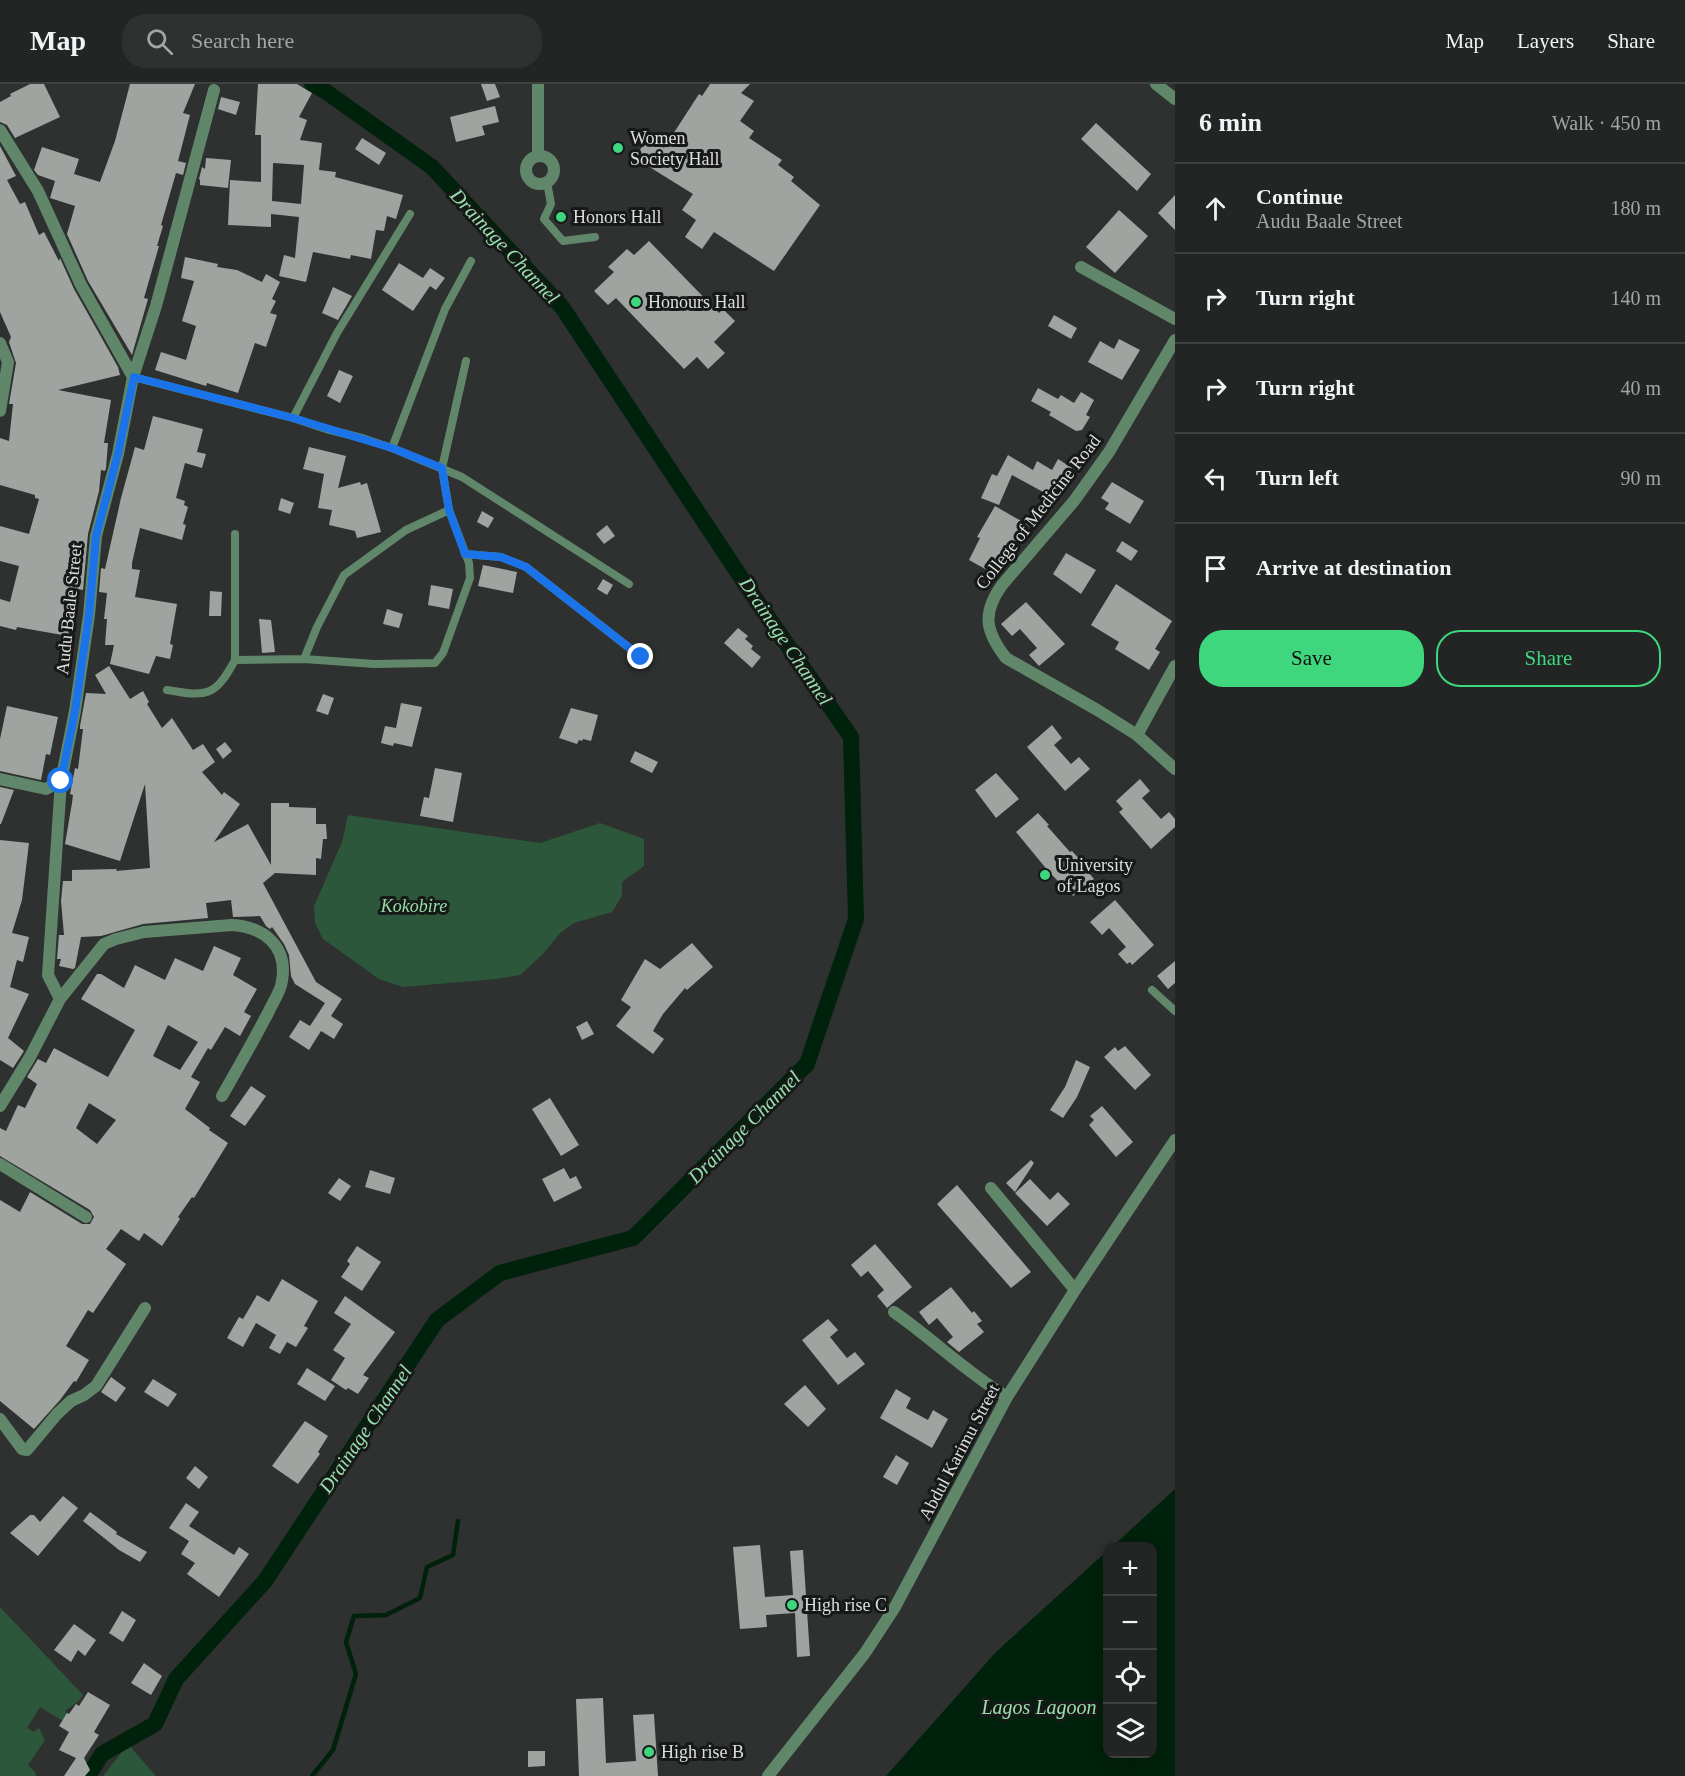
<!DOCTYPE html>
<meta charset="utf-8">
<style>
body{margin:0;font-family:"Times New Roman",serif;background:#2e3130;color:#f1f3f6}
.controls{position:absolute;right:18px;bottom:18px;display:grid;overflow:hidden;border-radius:12px;box-shadow:0 3px 15px #0003}
.controls button{width:54px;height:54px;display:grid;place-items:center;padding:0;border:0;border-bottom:2px solid #3f4241;background:#222523;color:#f1f3f6;font:30px sans-serif}
.stop{position:absolute;width:18px;height:18px;margin:-14px;border:4px solid #1a73e8;border-radius:50%;background:#fff}
.stop.end{background:#1a73e8;border-color:#fff;box-shadow:0 2px 6px #0008}
.list{margin:0;padding:0;list-style:none}
h2{display:flex;justify-content:space-between;align-items:center;height:78px;margin:0;padding:0 24px;font-size:26px}
h2 small{font-size:20px;font-weight:400;color:#a2a5a6}
.list li{display:grid;grid-template-columns:39px 1fr auto;gap:18px;align-items:center;box-sizing:border-box;height:90px;padding:0 24px;border-top:2px solid #3f4241}
.list b{display:block;font-size:22px;white-space:nowrap}
.list p{margin:0;font-size:20px;white-space:nowrap;color:#a2a5a6}
.list em{font-size:20px;font-style:normal;color:#a2a5a6}
.actions{display:flex;gap:12px;padding:18px 24px}
.actions a{flex:1;padding:14px 0;border:2px solid #3ed77d;border-radius:24px;text-align:center;font-size:21px;color:#3ed77d}
.actions .main{background:#3ed77d;color:#111}
.icon{flex:none;width:33px;height:33px;fill:none;stroke:currentColor;stroke-width:2;stroke-linecap:round;stroke-linejoin:round}
.map{position:relative;flex:none;width:1175px;height:1692px;overflow:hidden}
header{display:flex;align-items:center;gap:36px;box-sizing:border-box;height:84px;padding:0 30px;background:#222523;border-bottom:2px solid #3f4241}
header strong{font-size:28px}
nav{display:flex;gap:33px;margin-inline-start:auto;font-size:21px}
.search{width:420px;height:54px;background:#2e3130;display:flex;align-items:center;gap:15px;box-sizing:border-box;padding:0 21px;border-radius:24px;color:#a2a5a6;font-size:22px}
main{display:flex}
aside{flex:1;background:#222523}
.map>svg:first-child{display:block}
.green{fill:#2d573a}
.water{fill:#00210b}
.lines{fill:none;stroke-linecap:round;stroke-linejoin:round}
.stream{stroke:#00210b;stroke-width:4.5}
.canal{stroke:#00210b;stroke-width:16}
.building{fill:#a0a4a1;fill-rule:evenodd}
.lane{stroke:#61876b;stroke-width:8}
.street{stroke:#61876b;stroke-width:12}
.route{stroke:#1a73e8;stroke-width:8}
.poi-dot{fill:#3ed77d;stroke:#171918;stroke-width:2}
.labels{text-anchor:middle;stroke-width:6;stroke-linejoin:round;paint-order:stroke}
.poi-label{font-size:18px;fill:#dddfdd;stroke:#171918;text-anchor:start}
.street-label{font-size:18px;fill:#dddfdd;stroke:#171918}
.park-label{font-size:18px;font-style:italic;fill:#93dda8;stroke:#171918}
.water-label{font-size:20px;font-style:italic;fill:#96e0ab;stroke:#171918}
</style>
<header>
<strong>Map</strong>
<div class="search"><svg class="icon" aria-label="search" viewBox="0 0 24 24"><circle cx="10" cy="10" r="6"/><path d="M15 15l6 6"/></svg>Search here</div>
<nav><a>Map</a><a>Layers</a><a>Share</a></nav>
</header>
<main>
<div class="map">
<svg width="1175" height="1692" viewBox="0 0 1175 1692">
<rect width="100%" height="100%" fill="#2e312f"/>
<path class="green" d="M348,731L540,759L600,739L644,755V782L622,798V812L612,828L574,839L560,849L543,870L520,891L496,895L403,903L379,895L323,855L315,839L314,822L342,758Z
M0,1523L83,1611L79,1617L65,1627L73,1633L68,1640L40,1623L27,1644L34,1648L39,1644L45,1656L28,1681L35,1688L36,1692H0Z
M128,1660L156,1692H103Z"/>
<path class="water" d="M1175,1405V1692H886L996,1568L1107,1467L1108,1670H1152V1462H1113Z"/>
<g class="lines">
<path class="stream" d="M312,1692L333,1666L356,1590L346,1558L354,1532L386,1531L420,1514L427,1483L453,1471L458,1437"/>
<path class="canal" d="M88,1692L102,1670L155,1640L176,1595L265,1497L437,1236L500,1189L633,1154L807,980L856,835L851,653L750,507L562,223L432,83L325,7L312,0"/>
</g>
<path class="building" d="M30,0H44L60,33L15,54L7,41L0,38V18L11,12L10,10Z
M130,0H195L183,29L190,31L178,77L186,79L183,91L176,89L161,141L163,142L157,162H159L144,214L148,215L132,271L88,197L67,150L75,122L50,114L55,97L38,91L34,86L42,63L79,75L74,90L100,98L115,57Z
M258,0H297L312,9L299,33L307,36L300,56L322,59L319,86L336,88L335,93L403,111L396,135L387,132L384,147L376,146L371,175L351,171L350,175L313,168L306,198L279,192L284,171L295,174L299,133L271,130V143L228,141L230,96L261,98V51H255ZM273,79L304,81L301,120L272,117Z
M481,0H495L500,13L487,17Z
M710,0H750L741,9L754,17L740,37L754,47L749,54L782,76L778,81L794,93L791,97L820,121L774,187L714,148L702,165L685,153L696,136L682,126L693,110L635,74L648,53L664,64L699,10L702,12Z
M221,13L240,18L236,31L218,25Z
M495,22L499,38L482,42L485,51L456,58L450,33Z
M1096,39L1151,90L1137,107L1081,55Z
M362,54L386,69L379,81L355,65Z
M0,62L16,92L7,96L20,120L25,118L39,151L44,148L59,177L60,174L74,205L118,283L120,291L58,306L111,316L104,359H108L106,384L105,387L101,386L99,407L88,450L83,506L78,505L77,513L74,512L68,552L17,543L16,546L0,542V515L10,518L19,482L0,477V442L29,450L39,415L35,414V411L0,401V354L9,357L13,320H9L16,279L9,258L11,253L0,228Z
M206,74L231,76L228,104L200,101V96L199,95L202,83L205,85Z
M1175,111V146L1158,129Z
M1119,126L1148,152L1115,189L1086,163Z
M649,157L719,229L723,225L735,237L714,258L725,269L708,285L697,273L684,285L616,214L608,221L594,207L614,188L608,183L627,165L634,171Z
M185,173L218,180L217,183L237,186L262,198L266,190L280,198L272,215L276,217L270,229L277,231L266,263L255,259L238,309L207,299L206,302L155,286L161,268L186,276L196,242L182,237L194,197L181,194Z
M399,179L423,194L430,184L445,194L436,206L430,202L413,227L382,206Z
M333,203L352,212L338,236L322,229Z
M1054,231L1077,244L1071,255L1048,242Z
M1119,255L1140,266L1122,296L1088,278L1100,257L1114,265Z
M339,286L353,292L340,319L327,312Z
M1038,304L1058,315L1061,311L1074,319L1081,308L1094,316L1086,331L1090,333L1082,346L1076,347L1049,331L1051,328L1031,317Z
M153,332L203,345L197,368L206,370L202,384L185,379L176,414L185,417L184,421L188,423L183,440L186,441L182,456L140,444L132,479V485L140,486L135,513L177,520L170,560L173,561L170,575L156,572L149,590L110,580L114,561H105L107,535H104L107,509L99,508L101,484L105,485L121,414L135,363L144,366Z
M309,363L346,372L338,404L360,398L361,401L367,399L381,448L357,454L355,447L329,441L332,426L318,424L324,390L303,385Z
M1008,371L1033,386L1037,377L1052,386L1058,375L1072,384L1063,398L1067,400L1058,416L1012,391L999,421L981,414L992,390L997,392Z
M1112,398L1144,417L1130,440L1105,425L1109,419L1101,414Z
M281,414L294,419L290,430L278,426Z
M995,422L1028,441L1009,471L1008,470L996,491L969,476L980,454L977,453Z
M482,427L494,434L488,444L477,438Z
M607,441L615,452L604,460L596,450Z
M1122,457L1138,467L1131,477L1116,467Z
M1066,469L1096,486L1081,510L1053,490Z
M483,481L517,488L513,509L478,502Z
M603,495L613,501L607,511L597,505Z
M1116,500L1172,537L1155,565L1160,568L1149,586L1115,565L1119,558L1091,541Z
M431,501L453,505L449,525L428,521Z
M210,507L222,508L221,532H209Z
M1026,518L1065,560L1039,582L1029,571L1037,564L1020,545L1012,552L1001,540Z
M387,525L403,530L399,544L383,540Z
M259,535L271,536L275,568L262,569Z
M738,544L748,552L745,555L753,562L751,565L761,573L752,584L724,559Z
M109,582L130,615L143,607L149,618L147,620L162,644L172,634L193,666L203,660L215,678L202,688L222,711L224,708L240,720L214,758L248,740L271,781V719H289V723L316,724V740H326L327,755H323L321,775L316,774V791L275,789L263,799L316,898L342,915L331,932L343,940L334,955L321,947L309,966L289,953L300,936L310,942L325,919L295,900L291,892L289,871L284,860L272,843L270,845L266,842L260,832L233,833L231,816L206,819L208,834L143,840L101,852L81,853L75,884L73,885L59,882L61,875H57L59,851H64L61,817L63,797H72V786L117,785L116,787L150,784L145,700L120,777L65,760L72,719L73,711L70,710L75,684L78,685L83,645H80V642L86,609L106,610L95,591Z
M323,610L334,614L328,631L316,627Z
M401,619L422,623L412,663L394,659L393,662L381,659L385,642L396,644Z
M7,622L58,633L50,671L46,670L41,696L0,687V655Z
M571,624L598,631L591,657L583,655L582,657L579,656L577,660L559,654Z
M1052,641L1062,654L1054,661L1071,680L1079,673L1090,685L1065,707L1027,663Z
M225,658L232,667L223,675L216,665Z
M635,667L658,678L652,689L630,678Z
M435,684L462,689L453,738L420,732L424,713L429,714Z
M996,689L1019,715L996,734L975,706Z
M1140,695L1150,707L1142,714L1161,735L1169,728L1175,735V743L1151,765L1119,728L1123,725L1116,717Z
M0,703L14,706L1,740H0Z
M1038,729L1049,741L1047,742L1070,768L1072,767L1084,780L1082,781L1094,795L1073,812L1049,788L1016,748Z
M0,756L29,759L22,816L12,849L29,853L23,878L17,876L10,903L29,910L8,954L24,967L13,984L0,976Z
M1115,816L1154,861L1132,881L1130,878L1127,880L1118,870L1126,863L1109,844L1102,851L1090,838Z
M692,859L713,883L687,906L685,904L663,930L653,947L664,955L653,970L616,942L631,923L621,916L645,875L660,885Z
M214,862L241,874L233,891L257,905L244,928L251,932L240,952L225,943L211,966L208,964L191,993L200,998L185,1025L210,1044L209,1046L228,1059L194,1114L192,1113L178,1133L180,1135L162,1162L144,1149L139,1157L121,1145L106,1165L126,1180L93,1229L88,1226L66,1262L89,1276L76,1298L74,1297L60,1316L34,1345L0,1317V1116L20,1128L30,1108L82,1140H90L94,1133L90,1126L0,1072V1044L6,1047L18,1021L25,1024L37,1000L27,993L38,975L46,979L54,964L108,993L135,946L81,915L97,890H101L124,904L135,881L165,896L175,874L203,887ZM168,941L198,958L180,986L153,972ZM89,1019L116,1036L97,1060L76,1044Z
M1175,877V899L1168,905L1157,892Z
M587,937L594,950L582,956L576,943Z
M1125,962L1151,991L1135,1006L1104,973L1115,963L1118,967Z
M1076,976L1090,983L1077,1013L1063,1034L1050,1026L1065,1003Z
M251,1002L266,1012L245,1042L230,1032Z
M550,1014L579,1061L561,1072L532,1025Z
M1102,1022L1133,1058L1116,1073L1089,1041L1094,1036L1090,1032Z
M1031,1076L1034,1079L1015,1108L1006,1099Z
M564,1084L570,1095L576,1092L582,1104L554,1118L542,1095Z
M370,1086L395,1094L390,1110L365,1103Z
M339,1094L351,1102L340,1117L328,1109Z
M1030,1095L1050,1116L1058,1108L1070,1120L1047,1142L1015,1109Z
M957,1101L1031,1188L1011,1204L937,1120Z
M875,1160L912,1203L887,1224L877,1212L884,1206L868,1187L861,1193L851,1181Z
M357,1162L381,1178L362,1207L341,1193L350,1180L347,1177Z
M282,1195L318,1217L304,1242L308,1244L296,1263L287,1258L280,1270L269,1264L276,1251L256,1239L243,1263L227,1254L239,1233L243,1235L257,1211L269,1218Z
M951,1203L972,1229L974,1227L982,1237L977,1240L984,1248L959,1268L947,1258L953,1253L937,1234L929,1241L919,1228Z
M345,1212L395,1248L363,1291L369,1294L358,1310L348,1304L346,1306L331,1296L345,1274L333,1266L351,1240L334,1229Z
M828,1235L838,1246L830,1253L847,1274L855,1268L865,1280L838,1301L802,1256Z
M307,1284L335,1302L325,1317L297,1300Z
M111,1293L126,1304L116,1318L101,1308Z
M153,1295L177,1310L168,1323L144,1308Z
M805,1301L826,1325L808,1343L784,1320Z
M896,1305L911,1314L906,1324L928,1336L933,1326L948,1335L932,1364L880,1334Z
M305,1337L328,1352L318,1368L320,1370L298,1400L272,1382Z
M896,1371L909,1379L897,1401L883,1393Z
M195,1382L208,1393L199,1405L186,1394Z
M63,1412L78,1424L38,1472L10,1449L30,1431H34L40,1438Z
M186,1419L199,1428L189,1442L234,1471L239,1463L249,1470L219,1513L187,1490L195,1479L181,1470L189,1457L169,1444Z
M90,1428L117,1448L116,1450L147,1468L140,1478L119,1466L83,1437Z
M760,1461L765,1513L793,1511L790,1467L803,1466L810,1572L797,1573L795,1529L766,1531L767,1543L740,1545L733,1463Z
M122,1527L136,1536L123,1558L109,1549Z
M74,1540L96,1556L85,1572L78,1566L71,1578L54,1566Z
M144,1579L162,1592L151,1611L131,1599Z
M88,1608L110,1621L94,1648L99,1651L84,1674L90,1686L85,1692H64L76,1674L59,1666L69,1648L59,1642L67,1629L69,1630L76,1620L79,1622Z
M603,1614L606,1679L636,1677L633,1631L654,1630L658,1692H579L576,1615Z
M528,1667H545V1682L528,1683Z"/>
<g class="lines">
<path class="lane" d="M547,98L551,120L544,135L563,157L595,153
M133,293L293,334L326,345L362,354L392,364L462,393L629,500
M293,334L337,249L410,130
M392,364L445,225L471,177
M235,450V576
M465,470L501,473L526,483L641,573
M304,575L317,543L344,491L406,446L449,426
M167,606C207,613 215,613 235,576L304,575L374,580L435,579L443,569L470,494L469,479L449,426L442,384L466,277
M1152,906L1175,927"/>
<path class="street" d="M1156,0L1175,15
M0,46L38,107L81,201L133,293
M538,71V0
M526 86a14 14 0 1 1 28 0a14 14 0 1 1-28 0Z
M1081,183L1175,235
M1175,256L1109,368L1074,417L1002,501C982,529 985,547 1006,574L1099,627L1137,651L1175,685
M0,259L8,278L0,327
M1137,651L1175,582
M0,695L46,705L61,697
M60,915L48,891L61,697L75,627L89,531L96,452L118,370L133,293L156,222L214,6
M0,1022L30,973L60,915L104,860L116,855L144,848L232,841C264,843 288,862 282,897C281,907 273,918 269,927C254,956 238,984 222,1012
M0,1080L86,1133
M991,1104L1075,1206
M894,1228C934,1256 966,1288 1007,1313
M0,1335L22,1365L27,1366L57,1330L71,1317L84,1311L96,1302L145,1224
M768,1692L865,1569L895,1523L1007,1313L1075,1206L1175,1056"/>
</g>
<g class="lines">
<path class="route" d="M61,697L75,627L89,531L96,452L118,370L134,293L293,334L392,364L442,384L449,426L465,470L501,473L526,483L641,573"/>
</g>
<g class="poi-dot">
<circle cx="618" cy="64" r="6"/>
<circle cx="561" cy="133" r="6"/>
<circle cx="636" cy="218" r="6"/>
<circle cx="1045" cy="791" r="6"/>
<circle cx="792" cy="1521" r="6"/>
<circle cx="649" cy="1668" r="6"/>
</g>
<g class="labels">
<g class="poi-label">
<text x="630" y="60">Women<tspan x="630" dy="21">Society Hall</tspan></text>
<text x="573" y="139">Honors Hall</text>
<text x="648" y="224">Honours Hall</text>
<text x="1057" y="787">University<tspan x="1057" dy="21">of Lagos</tspan></text>
<text x="804" y="1527">High rise C</text>
<text x="661" y="1674">High rise B</text>
</g>
<g class="street-label">
<text transform="translate(1038 428) rotate(-52)" y="6">College of Medicine Road</text>
<text transform="translate(69 525) rotate(-84)" y="6">Audu Baale Street</text>
<text transform="translate(959 1368) rotate(-62)" y="6">Abdul Karimu Street</text>
</g>
<g class="park-label">
<text x="414" y="828">Kokobire</text>
</g>
<g class="water-label">
<text transform="translate(505 162) rotate(47)" y="7">Drainage Channel</text>
<text transform="translate(786 557) rotate(56)" y="7">Drainage Channel</text>
<text transform="translate(744 1043) rotate(-45)" y="7">Drainage Channel</text>
<text transform="translate(365 1345) rotate(-56)" y="7">Drainage Channel</text>
<text x="1039" y="1630">Lagos Lagoon</text>
</g>
</g>
</svg>
<div class="controls">
<button>+</button>
<button>−</button>
<button><svg class="icon" aria-label="locate" viewBox="0 0 24 24"><circle cx="12" cy="12" r="6"/><path d="M12 2v4M12 18v4M2 12h4M18 12h4"/></svg></button>
<button><svg class="icon" aria-label="layers" viewBox="0 0 24 24"><path d="M12 4l9 5-9 5-9-5zM3 14l9 5 9-5"/></svg></button>
</div>
<div class="stop" style="left:61px;top:697px"></div>
<div class="stop end" style="left:641px;top:573px"></div>
</div>
<aside>
<h2>6 min<small>Walk · 450 m</small></h2>
<ul class="list">
<li><svg class="icon" aria-label="ahead" viewBox="0 0 24 24"><path d="M12 20V5M6 11l6-6 6 6"/></svg><div><b>Continue</b><p>Audu Baale Street</p></div><em>180 m</em></li>
<li><svg class="icon" aria-label="right" viewBox="0 0 24 24"><path d="M7 20v-9h11M14 6l5 5-5 5"/></svg><div><b>Turn right</b></div><em>140 m</em></li>
<li><svg class="icon" aria-label="right" viewBox="0 0 24 24"><path d="M7 20v-9h11M14 6l5 5-5 5"/></svg><div><b>Turn right</b></div><em>40 m</em></li>
<li><svg class="icon" aria-label="left" viewBox="0 0 24 24"><path d="M17 20v-9H6M10 6l-5 5 5 5"/></svg><div><b>Turn left</b></div><em>90 m</em></li>
<li><svg class="icon" aria-label="arrive" viewBox="0 0 24 24"><path d="M6 21V4h12l-3 4 3 4H6"/></svg><div><b>Arrive at destination</b></div></li>
</ul>
<div class="actions"><a class="main">Save</a><a>Share</a></div>
</aside>
</main>
